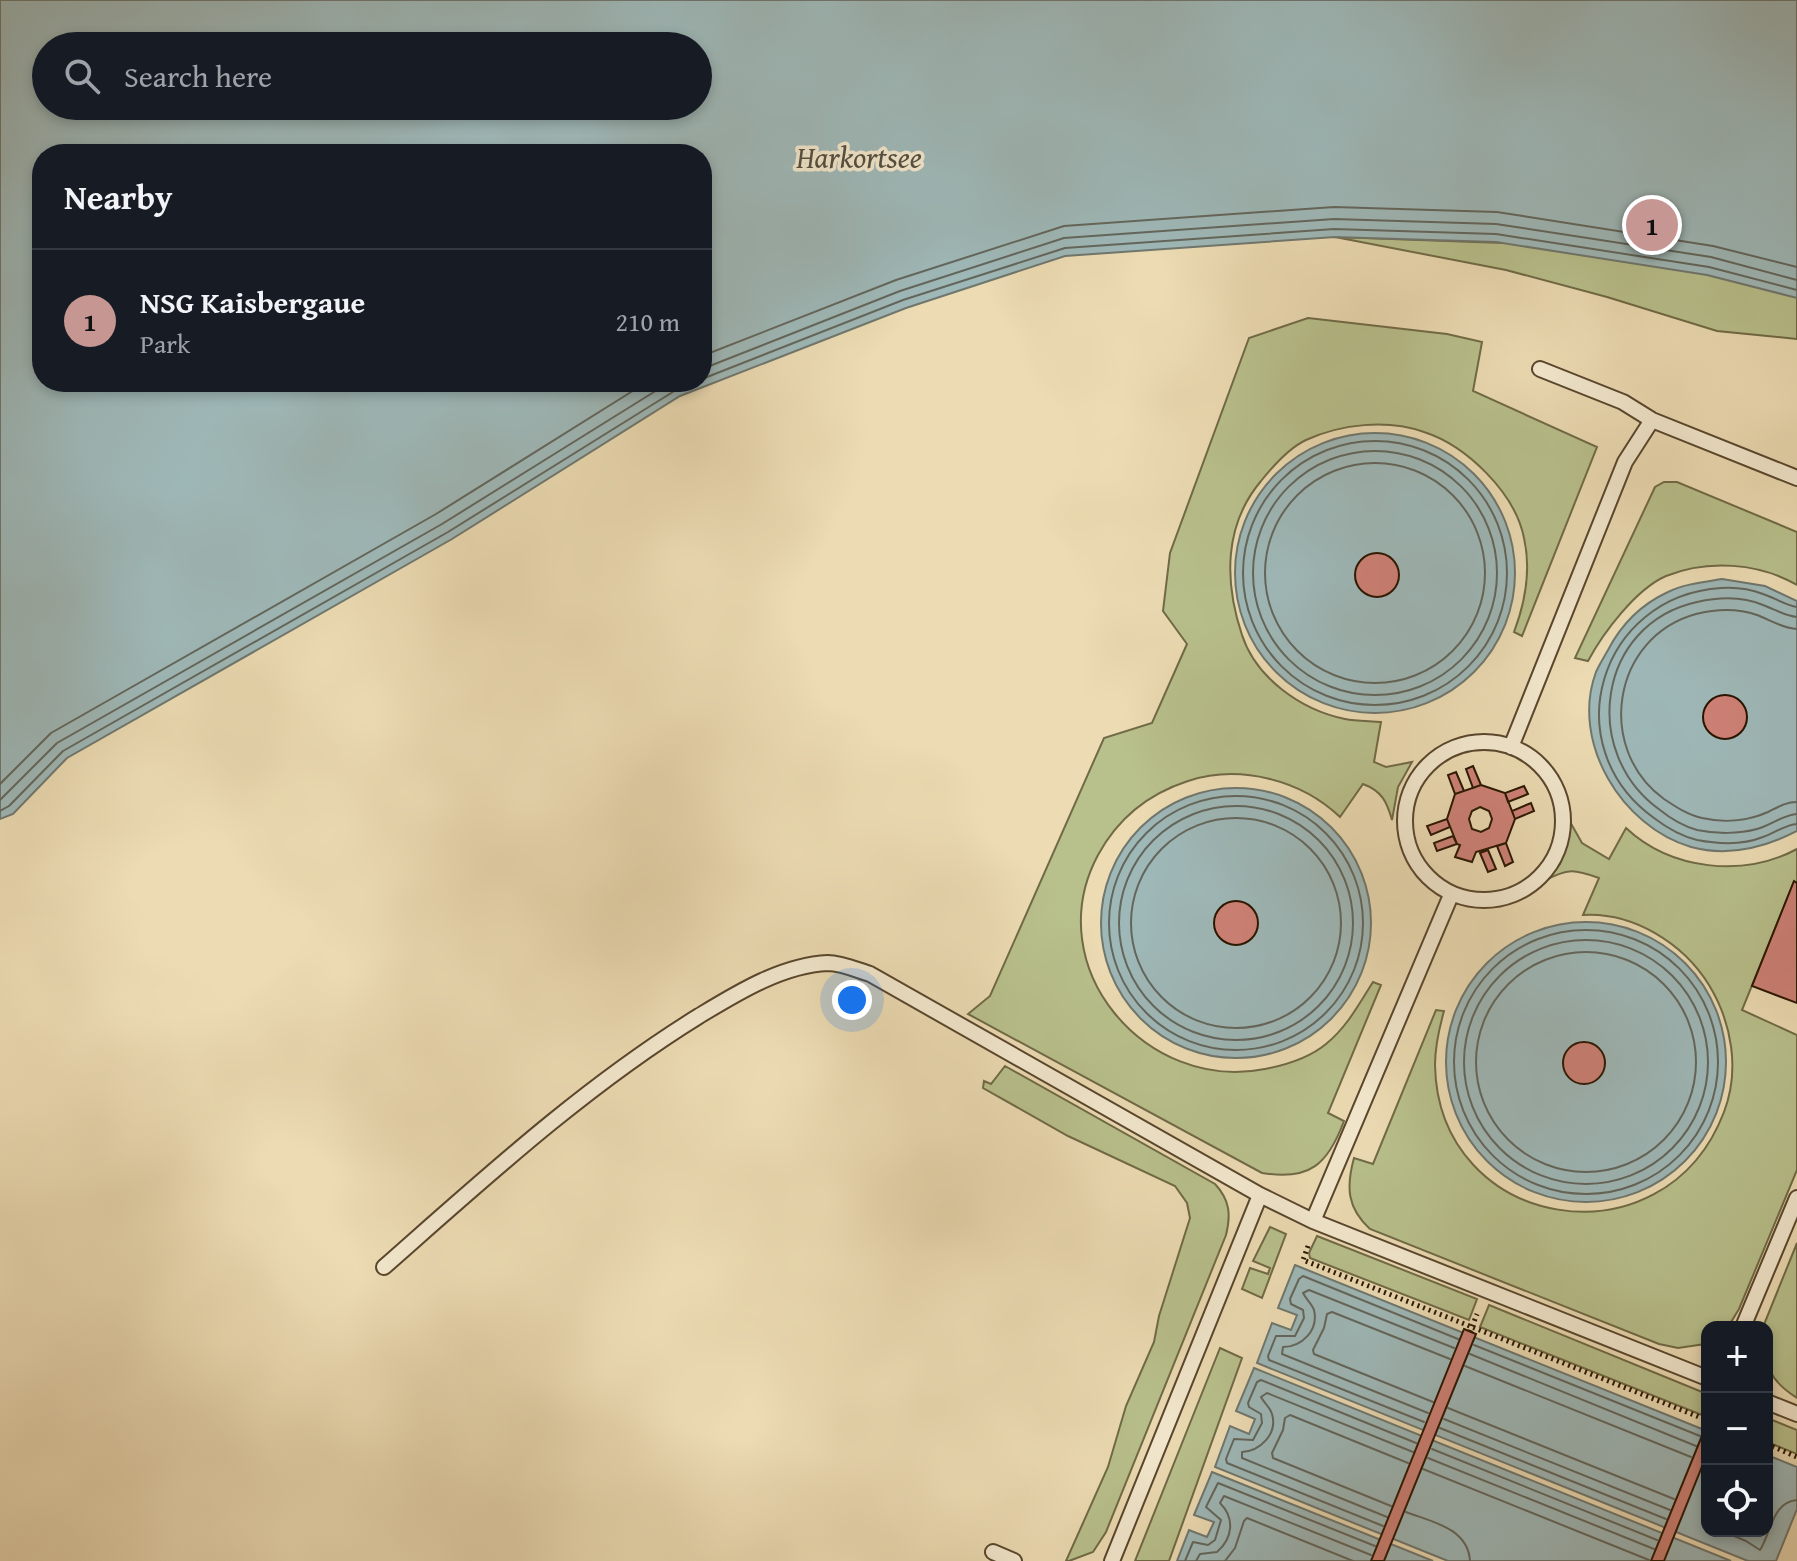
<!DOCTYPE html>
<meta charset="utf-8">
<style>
body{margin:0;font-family:"Gentium Book Plus",serif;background:#242831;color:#f1f3f6}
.controls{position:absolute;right:24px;bottom:24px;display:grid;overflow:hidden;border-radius:16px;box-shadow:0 4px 12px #0003}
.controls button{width:72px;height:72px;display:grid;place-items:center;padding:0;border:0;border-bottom:2px solid #363941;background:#171b24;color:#f1f3f6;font:40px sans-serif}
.you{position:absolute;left:852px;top:1000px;width:28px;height:28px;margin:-20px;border:6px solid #fff;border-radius:50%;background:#1a73e8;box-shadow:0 0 0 12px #1a73e833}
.badge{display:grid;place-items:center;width:52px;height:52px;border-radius:50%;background:#c59692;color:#111;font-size:26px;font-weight:700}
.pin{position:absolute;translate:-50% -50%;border:4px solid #fff;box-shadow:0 2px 8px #0006}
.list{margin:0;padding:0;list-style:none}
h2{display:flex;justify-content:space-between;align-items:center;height:104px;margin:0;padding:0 32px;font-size:34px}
h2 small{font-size:26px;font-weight:400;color:#9ea1a6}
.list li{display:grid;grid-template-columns:52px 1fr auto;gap:24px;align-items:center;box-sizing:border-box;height:144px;padding:0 32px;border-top:2px solid #363941}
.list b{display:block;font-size:30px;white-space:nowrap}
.list p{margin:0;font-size:26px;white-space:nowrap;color:#9ea1a6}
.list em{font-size:26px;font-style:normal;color:#9ea1a6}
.icon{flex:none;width:44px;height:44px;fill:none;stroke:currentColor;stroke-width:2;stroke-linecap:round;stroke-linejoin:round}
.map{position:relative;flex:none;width:1797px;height:1561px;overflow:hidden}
.search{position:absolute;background:#171b24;box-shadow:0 4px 12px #0003;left:32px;top:32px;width:680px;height:88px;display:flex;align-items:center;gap:20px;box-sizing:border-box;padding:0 28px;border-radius:44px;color:#9ea1a6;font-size:30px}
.panel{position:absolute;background:#171b24;box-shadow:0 4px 12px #0003;left:32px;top:144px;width:680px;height:248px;border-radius:32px}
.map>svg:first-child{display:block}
.green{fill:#b8c08c;stroke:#706a46;stroke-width:2}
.water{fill:#9eb8b8;stroke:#6f776e;stroke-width:2;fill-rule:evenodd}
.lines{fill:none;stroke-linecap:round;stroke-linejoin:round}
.shore{stroke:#63665c;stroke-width:2}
.building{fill:#ce8177;stroke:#281500;stroke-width:2;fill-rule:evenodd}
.lane-casing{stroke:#59462d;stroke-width:18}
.path{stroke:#281500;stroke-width:5;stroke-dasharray:2 4;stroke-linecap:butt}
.lane{stroke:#f3e8ce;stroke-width:14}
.labels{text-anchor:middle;stroke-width:7;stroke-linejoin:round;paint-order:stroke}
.water-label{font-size:30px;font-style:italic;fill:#514e40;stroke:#f3e8ce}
</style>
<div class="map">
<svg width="1797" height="1561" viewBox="0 0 1797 1561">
<rect width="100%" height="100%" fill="#ecdbb3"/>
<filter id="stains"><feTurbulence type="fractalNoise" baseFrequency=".0025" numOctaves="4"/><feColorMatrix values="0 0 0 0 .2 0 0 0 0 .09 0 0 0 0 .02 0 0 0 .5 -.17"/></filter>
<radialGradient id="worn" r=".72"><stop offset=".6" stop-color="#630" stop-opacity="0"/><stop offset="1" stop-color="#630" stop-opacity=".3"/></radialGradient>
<path class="green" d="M1797,188V339L1717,331L1607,297L1506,270L1335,237L1503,243Z
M1308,318L1447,334L1482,342L1473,391L1597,447L1522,636L1514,632C1525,603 1531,569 1524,538C1515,493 1467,446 1424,432C1387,419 1341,424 1306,440C1289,448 1273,466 1261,481C1224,525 1224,581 1242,635C1256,678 1301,710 1345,719C1356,721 1369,721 1381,722L1374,762L1386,767L1412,762L1398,787L1392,820C1387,802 1382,791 1363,784L1340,817C1301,780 1240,764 1188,781C1148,794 1118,818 1098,855C1038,967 1146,1093 1265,1069C1286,1065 1309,1058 1326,1044C1347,1027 1359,1004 1373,982L1381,985L1328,1113L1344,1121C1328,1164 1310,1181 1262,1173L968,1014L990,996L1104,738L1152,723L1187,644L1163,611L1170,553L1249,338Z
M1664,482H1677L1797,532V585C1759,563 1708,559 1666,576C1636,589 1603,633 1588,661L1575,658L1655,487Z
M1569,820L1582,843L1609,859L1626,828C1671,870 1743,878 1797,849V883L1794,882L1742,1010L1797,1035V1170L1739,1309L1728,1327H1707V1342L1705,1344L1678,1348L1659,1344L1370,1229C1347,1208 1346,1187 1354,1158L1373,1164L1436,1010L1444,1011C1439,1029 1435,1046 1435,1065C1438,1231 1664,1269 1724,1112C1740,1070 1732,1023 1709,985C1683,943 1633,912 1583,915L1599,878C1574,869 1568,868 1544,881L1560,864Z
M1005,1066L1215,1184C1230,1200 1231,1215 1226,1235L1106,1532L1093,1552L1069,1561H1066L1108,1467L1126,1406L1154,1342L1159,1316L1190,1218L1187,1203L1175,1186L1068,1136L983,1088L984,1081L991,1084Z
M1270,1227L1286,1234L1262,1298L1242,1289L1250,1268L1268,1274L1270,1268L1253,1261Z
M1317,1236L1477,1299L1469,1320L1310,1258L1309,1253Z
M1797,1243V1398C1763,1376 1767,1364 1767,1327H1763Z
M1489,1305L1707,1394V1417L1480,1327Z
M1220,1348L1242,1358L1169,1561H1135Z
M1767,1418L1797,1430V1454L1767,1442Z"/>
<path class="water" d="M0,0H1797V298L1707,275L1496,242L1335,237L1065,256L906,308L680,396L452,539L67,758L13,814L0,819ZM46,46H698V106H46ZM42,154H702V382H42Z
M1235 573a140 140 0 1 1 280 0a140 140 0 1 1-280 0Z
M1722,579L1765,586L1797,601V831C1764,848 1728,857 1691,847C1622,827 1570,742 1596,672C1599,665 1604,657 1608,650C1621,625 1642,604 1668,592C1684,584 1704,582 1722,579Z
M1101 923a135 135 0 1 1 270 0a135 135 0 1 1-270 0Z
M1446 1062a140 140 0 1 1 280 0a140 140 0 1 1-280 0Z
M1295,1265L1707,1431V1531H1767V1455L1797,1467V1509L1776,1561H1748L1257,1363L1272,1323L1291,1330L1297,1315L1278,1308Z
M1254,1368L1731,1561H1448L1215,1467L1230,1426L1249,1434L1255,1419L1236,1411Z
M1212,1472L1433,1561H1177L1189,1530L1207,1537L1214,1522L1194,1515Z"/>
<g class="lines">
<path class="shore" d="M702,356L896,280L1064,226L1334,207L1497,212L1713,246L1797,267
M702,369L900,291L1064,238L1334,219L1496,224L1711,257L1797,280
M702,379L903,300L1065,248L1334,229L1496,234L1709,267L1797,290
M1243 573a132 132 0 1 1 264 0a132 132 0 1 1-264 0Z
M1253 573a122 122 0 1 1 244 0a122 122 0 1 1-244 0Z
M1265 573a110 110 0 1 1 220 0a110 110 0 1 1-220 0Z
M1797,607C1785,605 1775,598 1763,594C1750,589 1735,587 1721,588C1599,596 1554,746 1654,818C1667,828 1681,836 1697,840C1718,844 1743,845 1763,837C1774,833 1785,825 1797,824
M1797,617C1785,616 1774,609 1763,605C1742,596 1719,597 1697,602C1597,624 1580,753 1660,810C1671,819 1683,826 1697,830C1716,834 1739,834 1757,829C1771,825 1783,815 1797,814
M1797,629C1782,628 1770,620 1757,615C1737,608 1716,609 1696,614C1612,637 1595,749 1664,799C1676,807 1688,815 1702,818C1724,823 1748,821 1768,812C1778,807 1786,802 1797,802
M0,784L51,733L436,514L647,382
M1109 923a127 127 0 1 1 254 0a127 127 0 1 1-254 0Z
M0,800L57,743L442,524L670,382
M1119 923a117 117 0 1 1 234 0a117 117 0 1 1-234 0Z
M0,811L9,806L63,751L448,532L676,390L695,382
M1131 923a105 105 0 1 1 210 0a105 105 0 1 1-210 0Z
M1454 1062a132 132 0 1 1 264 0a132 132 0 1 1-264 0Z
M1464 1062a122 122 0 1 1 244 0a122 122 0 1 1-244 0Z
M1476 1062a110 110 0 1 1 220 0a110 110 0 1 1-220 0Z
M1474,1345L1700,1436
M1470,1354L1696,1446
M1465,1366L1691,1457
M1433,1402L1314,1354L1313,1350L1324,1328L1327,1314L1332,1312L1450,1359
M1448,1408L1674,1499
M1428,1413L1282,1354L1283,1347C1301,1347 1319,1331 1314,1310C1312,1304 1306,1299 1303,1293L1309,1290L1454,1348
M1444,1419L1670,1510
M1424,1422L1269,1360L1268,1356L1276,1336H1295L1304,1318L1303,1310L1291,1304L1290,1299L1299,1279L1303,1276L1458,1339
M1440,1428L1666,1519
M1432,1449L1657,1540
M1428,1458L1654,1549
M1423,1469L1649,1560
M1391,1506L1273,1458L1272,1453L1283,1430L1285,1418L1290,1415L1408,1463
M1406,1512C1432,1522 1468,1528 1470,1561
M1387,1517L1242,1458V1452C1260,1451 1278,1434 1272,1414C1270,1407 1264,1403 1261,1397L1267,1393L1413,1452
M1383,1526L1227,1463L1226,1459L1234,1439L1253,1440L1262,1423L1261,1414L1249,1407L1248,1403L1257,1382L1261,1380L1416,1443
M1722,1531L1746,1541L1760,1550C1771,1533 1772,1502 1797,1500
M1185,1561L1193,1542L1208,1545L1215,1540L1221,1520L1206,1507L1218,1483L1375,1546
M1196,1561L1200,1554L1217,1552C1233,1538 1235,1518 1220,1503L1224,1496L1371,1555
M1225,1561L1235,1548L1244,1521L1247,1518L1353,1561"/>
</g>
<path class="building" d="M1355 575a22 22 0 1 1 44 0a22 22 0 1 1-44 0Z
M1703 717a22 22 0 1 1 44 0a22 22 0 1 1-44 0Z
M1473,766L1481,785L1473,788L1466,769Z
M1456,772L1464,791L1455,794L1448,775Z
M1481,785L1505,793L1515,819L1506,843L1476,852L1472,862L1455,857L1460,845L1457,844L1447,819L1455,794ZM1480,807L1489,811L1492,819L1489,828L1481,832L1472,829L1469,819L1472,811Z
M1524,786L1528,794L1508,802L1505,793Z
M1531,803L1534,811L1515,819L1512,811Z
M1447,819L1450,827L1431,835L1427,826Z
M1453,836L1457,844L1437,851L1434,843Z
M1506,843L1513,862L1505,866L1497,846Z
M1488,850L1496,869L1488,872L1480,853Z
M1794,881L1797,883V1003L1752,986Z
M1214 923a22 22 0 1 1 44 0a22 22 0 1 1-44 0Z
M1563 1063a21 21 0 1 1 42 0a21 21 0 1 1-42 0Z
M1464,1329L1476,1334L1384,1561H1371Z
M1706,1426L1707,1454L1664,1561H1651Z"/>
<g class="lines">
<defs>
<path id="lane" d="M1540,369L1623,402L1652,420L1797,478
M1405 821a79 79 0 1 1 158 0a79 79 0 1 1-158 0Z
M1511,747L1625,462L1652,420
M1313,1221L1451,895
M384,1267C485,1178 584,1087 699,1016C737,993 782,965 828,963C841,963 857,970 870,974L1260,1195L1313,1221L1707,1378
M1743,1327L1797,1198
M1767,1402L1797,1414
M993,1552L1014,1561
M1112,1561L1260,1195"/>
</defs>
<use href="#lane" class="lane-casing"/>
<path class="path" d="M1308,1246L1303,1260L1707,1420
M1470,1332L1477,1314
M1767,1444L1797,1457"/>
<use href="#lane" class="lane"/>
</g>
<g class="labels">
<g class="water-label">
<text x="859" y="168">Harkortsee</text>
</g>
</g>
<rect width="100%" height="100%" filter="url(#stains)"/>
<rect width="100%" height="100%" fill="url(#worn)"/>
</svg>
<div class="controls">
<button>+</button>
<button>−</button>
<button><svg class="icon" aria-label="locate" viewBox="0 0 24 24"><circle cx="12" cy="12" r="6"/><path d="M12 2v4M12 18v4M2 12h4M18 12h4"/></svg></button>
</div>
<div class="you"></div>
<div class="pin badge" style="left:1652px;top:225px">1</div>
<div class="search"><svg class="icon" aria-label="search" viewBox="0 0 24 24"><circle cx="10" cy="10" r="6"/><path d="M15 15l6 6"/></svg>Search here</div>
<section class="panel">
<h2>Nearby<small></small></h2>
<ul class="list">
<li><span class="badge">1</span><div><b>NSG Kaisbergaue</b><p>Park</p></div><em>210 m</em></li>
</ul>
</section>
</div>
